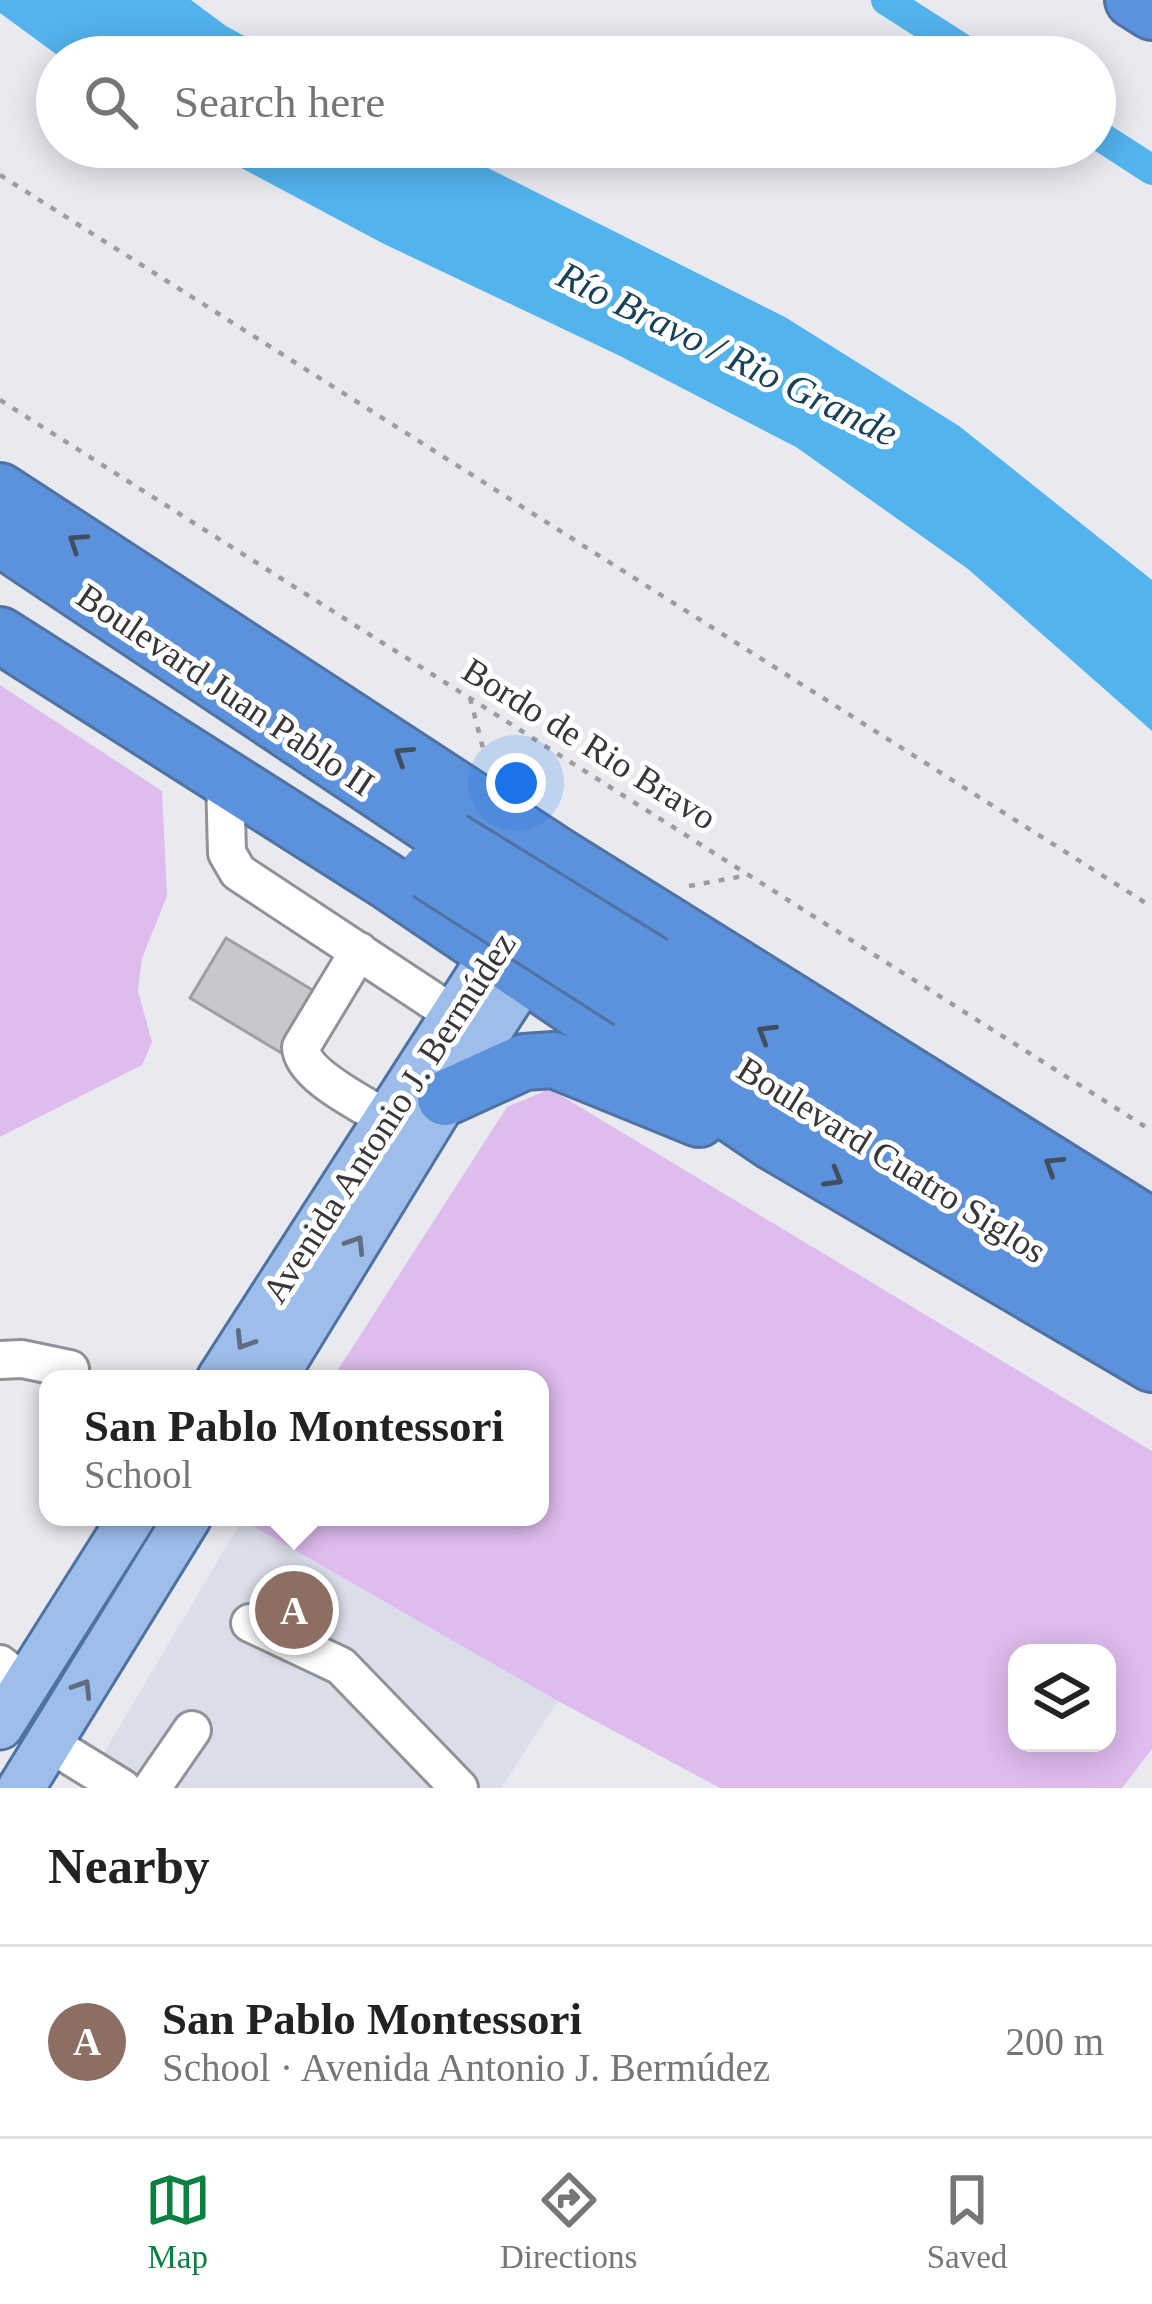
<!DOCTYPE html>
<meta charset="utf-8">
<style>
body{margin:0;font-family:Georgia,serif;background:#f2f2f2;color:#222}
.controls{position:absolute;right:36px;bottom:36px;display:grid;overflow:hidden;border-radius:24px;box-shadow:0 6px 30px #0003}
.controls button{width:108px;height:108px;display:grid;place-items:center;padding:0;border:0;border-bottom:3px solid #e0e0e0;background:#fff;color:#222;font:60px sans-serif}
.you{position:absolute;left:516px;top:783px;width:42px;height:42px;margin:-30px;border:9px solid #fff;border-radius:50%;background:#1a73e8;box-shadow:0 0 0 18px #1a73e833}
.badge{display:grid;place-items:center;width:78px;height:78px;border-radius:50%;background:#0b8043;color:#fff;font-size:39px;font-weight:700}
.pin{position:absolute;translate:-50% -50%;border:6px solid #fff;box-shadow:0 3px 12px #0006}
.popup{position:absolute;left:39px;top:1370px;width:510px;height:156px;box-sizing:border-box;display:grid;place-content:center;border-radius:24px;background:#fff;filter:drop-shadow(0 3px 9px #0005);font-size:39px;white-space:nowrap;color:#767676}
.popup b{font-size:45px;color:#222}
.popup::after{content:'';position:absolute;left:50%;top:100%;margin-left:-24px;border:24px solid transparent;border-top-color:#fff}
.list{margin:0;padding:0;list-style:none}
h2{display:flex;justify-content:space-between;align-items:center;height:156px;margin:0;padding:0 48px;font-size:51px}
h2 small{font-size:39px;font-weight:400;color:#767676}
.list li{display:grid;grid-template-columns:78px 1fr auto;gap:36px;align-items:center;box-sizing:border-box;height:192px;padding:0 48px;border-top:3px solid #e0e0e0}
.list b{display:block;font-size:45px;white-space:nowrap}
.list p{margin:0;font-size:39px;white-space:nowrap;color:#767676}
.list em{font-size:39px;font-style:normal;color:#767676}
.icon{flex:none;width:66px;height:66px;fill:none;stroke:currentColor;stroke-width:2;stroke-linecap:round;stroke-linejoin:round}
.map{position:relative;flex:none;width:1152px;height:1788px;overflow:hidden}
.search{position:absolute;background:#fff;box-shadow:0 6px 30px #0003;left:36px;right:36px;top:36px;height:132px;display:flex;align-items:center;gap:30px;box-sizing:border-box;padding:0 42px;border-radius:66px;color:#767676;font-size:45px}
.sheet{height:348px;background:#fff}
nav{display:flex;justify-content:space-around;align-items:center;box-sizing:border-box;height:168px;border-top:3px solid #e0e0e0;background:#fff;font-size:33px;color:#767676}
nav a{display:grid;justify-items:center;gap:6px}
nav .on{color:#0b8043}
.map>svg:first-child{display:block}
.built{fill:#dbddea}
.green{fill:#debcee;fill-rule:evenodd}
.water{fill:#53b3ed}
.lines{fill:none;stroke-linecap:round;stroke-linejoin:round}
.canal{stroke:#53b3ed;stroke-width:30}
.building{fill:#c8c7cd;stroke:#9f9ea3;stroke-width:3}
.minor-casing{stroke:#909297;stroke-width:42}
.major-casing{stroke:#4f72a3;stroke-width:51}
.highway-casing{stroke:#4f72a3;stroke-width:60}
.path{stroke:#9c9ca1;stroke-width:4.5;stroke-dasharray:6 9;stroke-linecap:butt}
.minor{stroke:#fff;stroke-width:36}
.major{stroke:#9dbdea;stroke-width:45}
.highway{stroke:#5c91dc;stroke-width:54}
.highway-bridge-casing{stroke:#4f72a3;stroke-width:60;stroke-linecap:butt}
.highway-bridge{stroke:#5c91dc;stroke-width:54}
.oneway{stroke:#404e62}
.oneway2{stroke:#606d80}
.labels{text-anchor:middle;stroke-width:10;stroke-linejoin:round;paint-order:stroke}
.street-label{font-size:36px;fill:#373739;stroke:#fff}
.water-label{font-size:39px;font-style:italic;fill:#184159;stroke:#fff}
</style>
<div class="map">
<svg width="1152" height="1788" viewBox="0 0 1152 1788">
<rect width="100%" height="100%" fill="#e9eaf0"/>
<path class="built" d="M242,1520L558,1701L501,1788H83Z"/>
<path class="green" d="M0,685L162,791L167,896L142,958L138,991L152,1042L142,1065L0,1137Z
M550,1089L1152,1451V1749L1122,1788H720L558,1701L242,1520L540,1517V1379H332L507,1107ZM1017,1653H1107V1743H1017Z"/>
<path class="water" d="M0,0H191L226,26L282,57H60L0,13Z
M202,147H446L785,317L959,426L1152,580V731L968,569L796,447L618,355L382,243Z"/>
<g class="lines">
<path class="canal" d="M886,0L975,57
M1095,133L1152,170"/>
</g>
<path class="building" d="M226,938L319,994L283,1054L190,998Z"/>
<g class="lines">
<defs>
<path id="minor" d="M225,778L227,853L238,872L453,1014
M359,951L301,1047C302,1075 361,1103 385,1118
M0,1360L22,1359L70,1369
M250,1623L341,1666L459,1788
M0,1664L26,1685
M49,1743L122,1788
M152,1788L192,1730"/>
<path id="major" d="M220,1379L510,928
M273,1379L445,1098L542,949
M0,1726L132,1517
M21,1788L188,1517"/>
<path id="highway" d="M1133,0L1152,12
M0,491L557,855L1152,1227
M0,538L452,840
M0,635L387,881L771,1141L1152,1364
M653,964L1152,1270
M630,1001L919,1171L1152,1321
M445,1098L524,1062L554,1060L699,1119"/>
</defs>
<use href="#minor" class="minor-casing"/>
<use href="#major" class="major-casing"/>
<use href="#highway" class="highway-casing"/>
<path class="path" d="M0,175L1152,907
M0,400L1152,1131
M470,698L485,756
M689,886L749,875"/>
<use href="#minor" class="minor"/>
<use href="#major" class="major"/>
<use href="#highway" class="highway"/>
<defs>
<path id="highway-bridge" d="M452,840L653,964
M428,872L630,1001"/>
</defs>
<use href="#highway-bridge" class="highway-bridge-casing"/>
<use href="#highway-bridge" class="highway-bridge"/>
</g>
<defs><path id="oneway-chevron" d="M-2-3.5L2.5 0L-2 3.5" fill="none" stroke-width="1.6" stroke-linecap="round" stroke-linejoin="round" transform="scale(3)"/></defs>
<g class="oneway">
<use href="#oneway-chevron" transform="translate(77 542) rotate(-146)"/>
<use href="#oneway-chevron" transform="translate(403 755) rotate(-147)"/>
<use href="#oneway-chevron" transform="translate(766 1033) rotate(-149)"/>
<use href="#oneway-chevron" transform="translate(1053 1165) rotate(-148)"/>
<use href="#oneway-chevron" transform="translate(834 1178) rotate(30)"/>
</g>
<g class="oneway2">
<use href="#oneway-chevron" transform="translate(356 1244) rotate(-58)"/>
<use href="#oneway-chevron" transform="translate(244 1341) rotate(122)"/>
<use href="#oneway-chevron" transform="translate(83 1688) rotate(-58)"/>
</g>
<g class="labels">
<g class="street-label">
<text transform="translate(226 689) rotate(34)" y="13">Boulevard Juan Pablo II</text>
<text transform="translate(590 743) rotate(32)" y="13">Bordo de Rio Bravo</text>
<text transform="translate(388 1117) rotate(-57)" y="13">Avenida Antonio J. Bermúdez</text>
<text transform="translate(892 1159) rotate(32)" y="13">Boulevard Cuatro Siglos</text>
</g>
<g class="water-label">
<text transform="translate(728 353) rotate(26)" y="14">Río Bravo / Rio Grande</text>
</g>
</g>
</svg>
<div class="controls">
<button><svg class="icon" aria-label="layers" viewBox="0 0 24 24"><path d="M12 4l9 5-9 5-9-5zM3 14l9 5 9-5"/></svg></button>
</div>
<div class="you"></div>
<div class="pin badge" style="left:294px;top:1610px;background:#8d6e63">A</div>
<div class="popup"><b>San Pablo Montessori</b>School</div>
<div class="search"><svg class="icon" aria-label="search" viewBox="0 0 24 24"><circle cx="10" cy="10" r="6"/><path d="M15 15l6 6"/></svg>Search here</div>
</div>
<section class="sheet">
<h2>Nearby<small></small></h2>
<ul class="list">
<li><span class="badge" style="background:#8d6e63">A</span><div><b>San Pablo Montessori</b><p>School · Avenida Antonio J. Bermúdez</p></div><em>200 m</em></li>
</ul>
</section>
<nav>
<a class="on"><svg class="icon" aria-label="map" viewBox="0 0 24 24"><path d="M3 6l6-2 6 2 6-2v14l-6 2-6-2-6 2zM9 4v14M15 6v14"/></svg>Map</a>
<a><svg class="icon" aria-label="directions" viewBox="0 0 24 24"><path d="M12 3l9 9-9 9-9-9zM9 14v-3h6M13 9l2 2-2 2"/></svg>Directions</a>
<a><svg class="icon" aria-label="saved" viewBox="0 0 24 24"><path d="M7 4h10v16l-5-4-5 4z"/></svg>Saved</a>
</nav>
